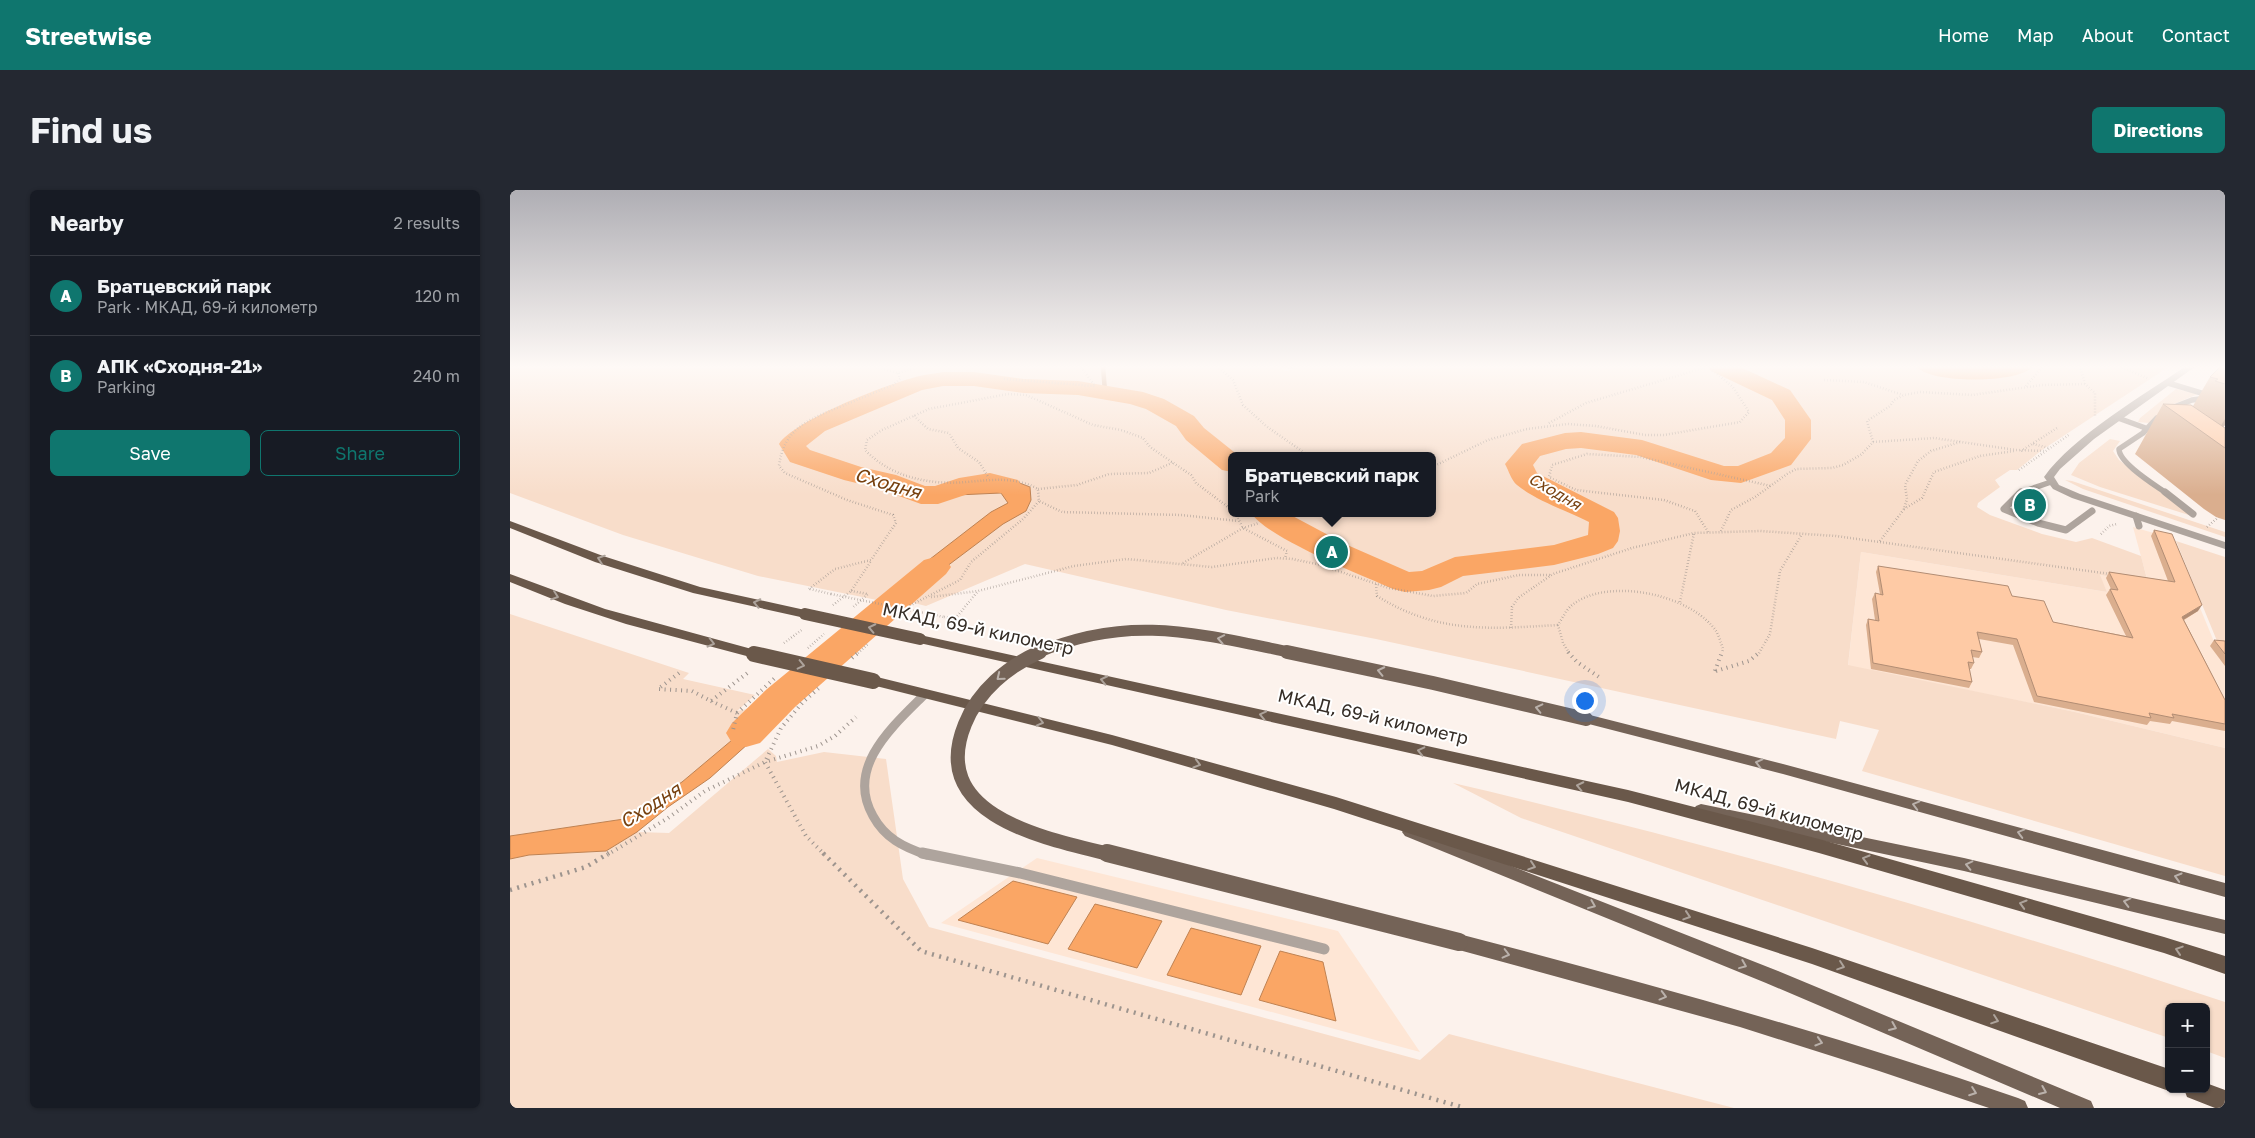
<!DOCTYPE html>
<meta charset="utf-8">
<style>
body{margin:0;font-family:"Golos Text",sans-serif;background:#242831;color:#f1f3f6}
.controls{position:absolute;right:15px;bottom:15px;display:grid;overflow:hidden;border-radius:8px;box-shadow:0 1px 4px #0004}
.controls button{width:45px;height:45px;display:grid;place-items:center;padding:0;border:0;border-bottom:1px solid #363941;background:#171b24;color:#f1f3f6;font:25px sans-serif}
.you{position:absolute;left:1074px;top:510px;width:18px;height:18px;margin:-12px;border:4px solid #fff;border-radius:50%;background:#1a73e8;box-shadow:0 0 0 8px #1a73e833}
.badge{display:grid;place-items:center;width:32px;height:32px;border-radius:50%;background:#0f766e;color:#fff;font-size:16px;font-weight:700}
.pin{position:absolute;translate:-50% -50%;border:2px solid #fff;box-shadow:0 1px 5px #0006}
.popup{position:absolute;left:718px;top:262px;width:208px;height:65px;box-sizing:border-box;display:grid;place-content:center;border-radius:8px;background:#171b24;filter:drop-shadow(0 1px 4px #0005);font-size:16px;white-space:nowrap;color:#9ea1a6}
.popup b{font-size:19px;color:#f1f3f6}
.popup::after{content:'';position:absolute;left:50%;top:100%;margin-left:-10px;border:10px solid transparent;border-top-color:#171b24}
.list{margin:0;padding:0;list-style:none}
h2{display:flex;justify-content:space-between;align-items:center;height:65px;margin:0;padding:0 20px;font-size:21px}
h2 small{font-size:16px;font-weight:400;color:#9ea1a6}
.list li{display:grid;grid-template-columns:32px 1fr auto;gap:15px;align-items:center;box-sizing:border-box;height:80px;padding:0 20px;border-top:1px solid #363941}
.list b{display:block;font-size:19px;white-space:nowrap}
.list p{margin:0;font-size:16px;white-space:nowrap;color:#9ea1a6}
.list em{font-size:16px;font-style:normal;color:#9ea1a6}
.actions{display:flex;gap:10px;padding:15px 20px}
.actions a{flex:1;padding:11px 0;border:1px solid #0f766e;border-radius:8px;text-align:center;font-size:18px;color:#0f766e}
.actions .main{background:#0f766e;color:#fff}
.map{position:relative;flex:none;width:1715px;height:918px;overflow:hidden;border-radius:8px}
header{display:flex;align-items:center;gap:30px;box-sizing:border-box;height:70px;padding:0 25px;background:#0f766e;color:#fff}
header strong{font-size:24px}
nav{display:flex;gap:28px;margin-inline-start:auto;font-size:18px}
.intro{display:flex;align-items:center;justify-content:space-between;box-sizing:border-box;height:120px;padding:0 30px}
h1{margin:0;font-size:35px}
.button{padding:12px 22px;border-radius:8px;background:#0f766e;color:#fff;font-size:18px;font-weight:700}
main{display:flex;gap:30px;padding:0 30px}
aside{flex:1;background:#171b24;border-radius:8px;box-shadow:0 1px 4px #0004}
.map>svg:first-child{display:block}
.built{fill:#fee6d5}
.green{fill:#f8ddca;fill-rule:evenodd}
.water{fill:#faa665;stroke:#bf8252}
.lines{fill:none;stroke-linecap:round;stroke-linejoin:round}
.stream{stroke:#bf8252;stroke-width:4.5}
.river{fill:#faa665;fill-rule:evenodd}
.path-far2{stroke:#9d948e;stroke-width:2.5;stroke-dasharray:0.5 2.5;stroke-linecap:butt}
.path-far1{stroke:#9d948e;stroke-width:4;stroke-dasharray:1 4.5;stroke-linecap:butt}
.path{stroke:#9d948e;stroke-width:4.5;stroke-dasharray:2 5.5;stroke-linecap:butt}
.service-far3{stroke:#aea49d;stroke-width:5.5}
.service-far2{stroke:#aea49d;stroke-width:7}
.service-far1{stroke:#aea49d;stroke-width:9}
.service{stroke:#aea49d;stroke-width:11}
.minor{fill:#aea49d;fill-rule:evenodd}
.primary{fill:#746357;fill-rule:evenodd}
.trunk{fill:#6a584a;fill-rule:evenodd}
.path-bridge{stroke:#9d948e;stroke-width:2.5;stroke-dasharray:0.5 2.5;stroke-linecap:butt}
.primary-bridge-far2{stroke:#746357;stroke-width:11}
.primary-bridge-far1{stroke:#746357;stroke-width:14}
.primary-bridge{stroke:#746357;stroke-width:18}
.trunk-bridge-far1{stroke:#6a584a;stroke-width:12}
.trunk-bridge{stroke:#6a584a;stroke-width:16}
.wall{fill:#daae8e}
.shaded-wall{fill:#b28d74}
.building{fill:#fecaa5;stroke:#b28d74}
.oneway{stroke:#ada39b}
.oneway2{stroke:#bab1ab}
.labels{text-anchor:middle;stroke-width:4;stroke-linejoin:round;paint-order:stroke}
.far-water-label{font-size:16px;font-style:italic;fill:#774110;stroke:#fff}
.street-label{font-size:18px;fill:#352d26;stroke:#fff}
.water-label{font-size:19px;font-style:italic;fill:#774110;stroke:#fff}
</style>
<header>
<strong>Streetwise</strong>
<nav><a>Home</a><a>Map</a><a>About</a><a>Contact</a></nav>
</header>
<div class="intro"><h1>Find us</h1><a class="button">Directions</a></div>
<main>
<aside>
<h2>Nearby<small>2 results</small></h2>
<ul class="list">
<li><span class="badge">A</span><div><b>Братцевский парк</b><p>Park · МКАД, 69-й километр</p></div><em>120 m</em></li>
<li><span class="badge">B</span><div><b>АПК «Сходня-21»</b><p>Parking</p></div><em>240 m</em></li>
</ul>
<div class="actions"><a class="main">Save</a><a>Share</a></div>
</aside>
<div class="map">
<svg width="1715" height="918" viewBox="0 0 1715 918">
<rect width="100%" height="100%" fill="#fcf2ec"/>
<path class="built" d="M1623,337L1661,348L1705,454L1715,455V558L1565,522L1338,476L1351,362L1597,402L1589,385L1638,392Z
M527,668L828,741L910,862L431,733Z"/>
<path class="green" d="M0,176H757L777,181L791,176H1660L1532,260L1507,280H1500L1485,290L1490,297L1468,313L1467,317L1480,325L1532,344L1566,352L1582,348L1631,366L1638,393L1590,385L1597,402L1351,362L1338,475L1565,522L1715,558V686L1352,581L1369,540L1330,531L1326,549L866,449L716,420L515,374L416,416L392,410H367L248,386L113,345L0,303ZM722,266H922V323H722Z
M1666,199L1688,204L1659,216L1639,233L1628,232L1630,228Z
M1600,249L1610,251L1603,261L1609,270L1682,326L1590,297L1561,285L1569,273Z
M1555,290L1562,291L1715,342V347L1573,299Z
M1666,351L1715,367V454L1707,451Z
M0,424L179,483L173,489L245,505L227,521L243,518L262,507L228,545L172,592L114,629L0,646Z
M258,559L266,566L267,572L314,562L376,569L393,689L419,737L910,870L939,844L1224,918H0V669L19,665L96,661L127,642L159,643Z
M943,593C1204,654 1461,728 1715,812V868L1696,861V817H1659V848L1011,628Z"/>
<path class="water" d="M471,290L507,292L520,297L521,310L516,321L493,334L392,410H367L481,322L498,313L491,303L446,305L451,293Z
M262,507L280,511L239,553L200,588L158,617L127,642L96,661L19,665L0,669V646L114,629L172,592L228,545Z
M503,691L567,707L538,754L448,730Z
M585,714L652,731L627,778L558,759Z
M681,738L751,756L731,805L657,785Z
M770,761L813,772L826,831L749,810Z"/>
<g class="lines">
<path class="stream" d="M593,176L595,202"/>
<path class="river" d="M1198,176H1228L1280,200L1301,230V249L1281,275L1231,293L1201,290L1126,265L1071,258L1056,259L1030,266L1023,275L1027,283L1104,322L1108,328L1110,341L1108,351L1103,358L1088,364L1044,375L953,386L931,397L919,400L895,402L883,399C852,385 759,349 741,323H777L835,354L899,382L912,381L945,367L1044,355L1078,345L1079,332C1057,321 1025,310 1007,295C1001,290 999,281 995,274L1012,254L1055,243L1071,242L1132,250L1214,276H1228L1261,263L1275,248V230L1262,210L1201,181Z
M1406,176H1523C1511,194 1418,194 1406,176Z
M433,182H464L514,189L568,191L633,202L654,209L684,226L694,238L729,266H722V282L712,280L676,250L666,236L636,219L620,214L568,205L514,203L464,196H433L412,200L315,241L296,256L300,260L351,277L386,285L415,296H425L449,288L480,283L508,290L512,296L508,302L498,305L479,300L464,302L428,314H411L367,298L334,290L280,272L269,254C284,231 370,197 399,189C410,185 422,184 433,182Z
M425,367L436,370L441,377L436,384L285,517L250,553L236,557L222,553L216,543L222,533L257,499L414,370Z"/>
<path class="path-far2" d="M363,176L388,183L412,176
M707,176L723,190L733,215L756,236L799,266
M1570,176L1575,194L1585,203V227
M1609,176L1639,189
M494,189L585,196L570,176
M1314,190L1354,192L1393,205
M1516,196L1533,176
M404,226L418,239L439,243L448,258L469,272L479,288
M1039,233L1076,213L1197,177
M1363,252L1357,231L1380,216L1384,210L1394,205L1410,202L1462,205L1532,195L1575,194
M1523,254L1539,258
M1511,261L1547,238
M922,277L978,250L1017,239L1057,234L1086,236L1135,245H1154L1230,232L1239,222L1222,196L1197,176
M1509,280L1560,244
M528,299L567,295L599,284L639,283L664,272
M1394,319L1412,308L1424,282L1470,266L1504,261
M722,320L686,293L681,285L640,257L633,248L611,240L583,235L516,205L498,204L419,219L372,240L357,250L355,260C382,288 420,295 457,292C483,290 504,286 528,299L529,311L552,322L671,325L728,331
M725,323L733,338L777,361L775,368
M1697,337L1711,325
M1211,341L1221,320L1245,307L1277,284L1286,279L1322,278L1333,275L1352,264L1363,252L1424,248L1506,260L1534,261
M1198,342L1185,321L1154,310L1066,300L1039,287L1042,275L1077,264L1131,267L1261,296
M1591,344L1599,336L1607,334
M1370,351L1394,319L1397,309L1395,295L1408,271L1421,261L1450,252
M673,373L733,338L749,333
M866,394L867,406C928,444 979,439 1048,435
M299,399L325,379L361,370L386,333L383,325L337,310L275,283L269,276C274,237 300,229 332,216C349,209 366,202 383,195L390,189L388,183
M300,399L321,404
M341,401L358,404L342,418
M421,407L468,401L564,376L616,369L702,377L766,368L782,369L807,374L879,398L923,406L956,403L967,394L1009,385H1042
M1170,412L1184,343
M323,415L341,401L361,371
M434,427L445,429L468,401
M387,428L399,416L450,390L461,372L513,329L529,311
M1001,438L1002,417L1008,408L1043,384L1122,358L1184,343L1250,341L1326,346L1600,384
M274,453L293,439
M298,458L314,444
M348,463L358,454
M1059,463L1053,453L1048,435C1052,429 1056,420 1061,416C1096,386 1181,404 1206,441C1209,446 1211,453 1213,459L1212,463
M1249,463L1260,444L1270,381L1292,344"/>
<path class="path-far1" d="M1058,462L1067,472L1089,487
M342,468L349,462
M1205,481L1212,462
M1206,481L1239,471L1250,462
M169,483L148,499L182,501L201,511L240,481
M201,511L227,523L223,540
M227,523L267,486
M97,665L158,628L195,601L255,572L271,538L293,512L310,497
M315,665L296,646L255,572L308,556L325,546L346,527"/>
<path class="path" d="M313,663L411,761L955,918
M0,700L76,677L99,663"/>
<path class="service-far3" d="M780,176H783
M1658,193L1715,210
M1659,219L1682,210L1698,208
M1608,228L1641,240
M1647,228L1633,243L1609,259C1609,273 1645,295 1656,303
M1509,303L1541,292"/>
<path class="service-far2" d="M1511,302L1494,319L1528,333L1556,340L1582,321
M1655,302L1683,324
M1626,326L1629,336"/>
<path class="service-far1" d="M415,504C383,536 335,577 363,626C375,648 393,657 417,665"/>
<path class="service" d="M412,663L510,683L814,759"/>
<path class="minor" d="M1676,176H1686L1584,249L1550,279L1544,287L1549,295L1570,304L1715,352V359L1562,308L1543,299L1534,287C1563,246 1634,205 1676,176Z"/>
<path class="primary" d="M1076,524L1273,574L1715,693V707L1273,584L1071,532L1069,529L1071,526Z
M1191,614L1454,668L1715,730V744L1454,681L1186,624L1183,620L1186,616Z
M900,636L1268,781L1581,911L1584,918H1550L1256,793L895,646L892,642L895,638Z
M949,744C1137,793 1324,845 1508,908L1515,911L1518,918H1479L1369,881L1230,837L949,760L943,757L940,752L943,747Z"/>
<path class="trunk" d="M0,331L93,366L190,397L295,420L302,424L295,428L183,403L85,372L0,338Z
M0,384L95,419L249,461L251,464L244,468L116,434L55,414L0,392Z
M410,445L1118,600L1309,649L1654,747L1715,766V784L1654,763L1309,663L1118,612L405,452L403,449Z
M363,486L602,545L826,607L1302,758L1659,879V899H1662L1659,901L1302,774L824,619L602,555L358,494L356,491Z
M1696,893L1715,900V918H1705L1677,907L1674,899H1696Z"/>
<path class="path-bridge" d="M321,404L434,427"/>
<path class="primary-bridge-far2" d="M527,463C620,423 689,444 784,463"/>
<path class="primary-bridge-far1" d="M530,462C498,476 468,501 455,534C417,627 538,649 603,665
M777,462L923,493L1076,529"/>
<path class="primary-bridge" d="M597,663L949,752"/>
<path class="trunk-bridge-far1" d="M295,424L410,449"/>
<path class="trunk-bridge" d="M244,464L363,491"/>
</g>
<path class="wall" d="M1711,176L1715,194V235L1713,237L1715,238V330L1706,327L1694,319L1625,264L1653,214L1683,216L1700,187Z
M1644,340L1688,421L1674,430L1715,510V541L1662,531L1660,534L1640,531L1637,535L1524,512L1503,455L1469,449L1472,462L1469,468L1462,467L1464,473L1461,479H1459L1462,492L1459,498L1361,479L1356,435L1358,429L1365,430L1362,409L1365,403L1370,404L1366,382L1368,376L1502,406L1543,432L1616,446L1596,405L1600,399H1601L1596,388L1599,382L1658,391L1641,346Z
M1704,450L1715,451V476L1700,456Z"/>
<path class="shaded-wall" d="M1715,229V235L1704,247Z
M1692,415L1688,421L1668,433L1672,427Z"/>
<path class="building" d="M1711,176H1715V194L1705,191L1708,189L1700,187Z
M1653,214L1681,215L1715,238V258Z
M1644,340L1662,344L1692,415L1672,427L1715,510V534L1662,524L1664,528L1639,523L1641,528L1527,506L1507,449L1467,442L1472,462L1461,460L1464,473L1458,472L1462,492L1363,473L1358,429L1369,431L1365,403L1373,405L1368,376L1498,396L1502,406L1534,411L1543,432L1623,448L1600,399L1608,400L1599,382L1665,392Z
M1704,450L1715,451V464Z"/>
<defs><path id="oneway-chevron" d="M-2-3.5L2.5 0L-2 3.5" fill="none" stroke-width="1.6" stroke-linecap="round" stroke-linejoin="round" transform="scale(1.25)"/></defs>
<g class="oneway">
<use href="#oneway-chevron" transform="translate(91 369) rotate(-161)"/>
<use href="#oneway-chevron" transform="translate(45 406) rotate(19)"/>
<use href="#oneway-chevron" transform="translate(247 413) rotate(-168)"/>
<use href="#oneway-chevron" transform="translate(362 438) rotate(-168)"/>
<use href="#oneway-chevron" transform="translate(201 453) rotate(14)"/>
<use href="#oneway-chevron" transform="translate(291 475) rotate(13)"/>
<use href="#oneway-chevron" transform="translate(594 490) rotate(-168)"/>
<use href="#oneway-chevron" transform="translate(753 525) rotate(-167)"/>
<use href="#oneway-chevron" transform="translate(530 532) rotate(14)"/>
<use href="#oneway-chevron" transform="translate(911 561) rotate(-167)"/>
<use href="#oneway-chevron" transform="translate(687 574) rotate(16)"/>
<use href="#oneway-chevron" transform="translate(1070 596) rotate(-168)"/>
<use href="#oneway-chevron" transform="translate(1356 669) rotate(-164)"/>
<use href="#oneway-chevron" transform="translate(1022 676) rotate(18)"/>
<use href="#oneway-chevron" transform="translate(1513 714) rotate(-164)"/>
<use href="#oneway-chevron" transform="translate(1177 726) rotate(18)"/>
<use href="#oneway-chevron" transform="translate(1669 760) rotate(-162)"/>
<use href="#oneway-chevron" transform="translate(1331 776) rotate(19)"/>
<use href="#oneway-chevron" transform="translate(1485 830) rotate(19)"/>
</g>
<g class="oneway2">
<use href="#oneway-chevron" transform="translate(711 449) rotate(-169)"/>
<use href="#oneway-chevron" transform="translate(871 481) rotate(-168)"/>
<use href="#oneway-chevron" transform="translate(490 487) rotate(141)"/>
<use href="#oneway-chevron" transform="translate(1029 518) rotate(-167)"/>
<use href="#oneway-chevron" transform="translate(1249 573) rotate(-166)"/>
<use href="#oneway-chevron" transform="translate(1406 615) rotate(-165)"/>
<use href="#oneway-chevron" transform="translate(1511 643) rotate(-165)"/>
<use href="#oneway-chevron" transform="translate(1459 675) rotate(-167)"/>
<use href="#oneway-chevron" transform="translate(1668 687) rotate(-164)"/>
<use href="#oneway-chevron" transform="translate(1617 712) rotate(-166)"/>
<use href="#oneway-chevron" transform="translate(1082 715) rotate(22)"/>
<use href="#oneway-chevron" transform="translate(996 764) rotate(14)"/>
<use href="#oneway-chevron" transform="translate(1233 775) rotate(22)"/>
<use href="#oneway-chevron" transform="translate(1153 806) rotate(15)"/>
<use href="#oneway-chevron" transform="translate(1383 837) rotate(23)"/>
<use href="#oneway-chevron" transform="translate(1309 852) rotate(17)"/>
<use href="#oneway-chevron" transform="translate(1533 901) rotate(23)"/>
<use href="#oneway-chevron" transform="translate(1463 902) rotate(20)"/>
</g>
<linearGradient id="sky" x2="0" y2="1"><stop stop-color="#afaeb4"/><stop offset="0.58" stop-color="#fef9f6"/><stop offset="1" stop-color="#fef9f6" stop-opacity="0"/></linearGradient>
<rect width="1715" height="305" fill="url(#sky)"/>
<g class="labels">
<g class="far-water-label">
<text transform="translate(1045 301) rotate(30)" y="6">Сходня</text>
</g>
<g class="street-label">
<text transform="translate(468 439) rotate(12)" y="6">МКАД, 69-й километр</text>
<text transform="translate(863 527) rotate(13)" y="6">МКАД, 69-й километр</text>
<text transform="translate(1259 620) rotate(15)" y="6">МКАД, 69-й километр</text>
</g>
<g class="water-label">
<text transform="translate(378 293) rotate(16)" y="7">Сходня</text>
<text transform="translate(140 615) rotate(-32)" y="7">Сходня</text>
</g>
</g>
</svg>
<div class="controls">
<button>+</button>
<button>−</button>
</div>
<div class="you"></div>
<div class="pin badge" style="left:822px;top:362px">A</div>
<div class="popup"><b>Братцевский парк</b>Park</div>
<div class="pin badge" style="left:1520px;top:315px">B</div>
</div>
</main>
